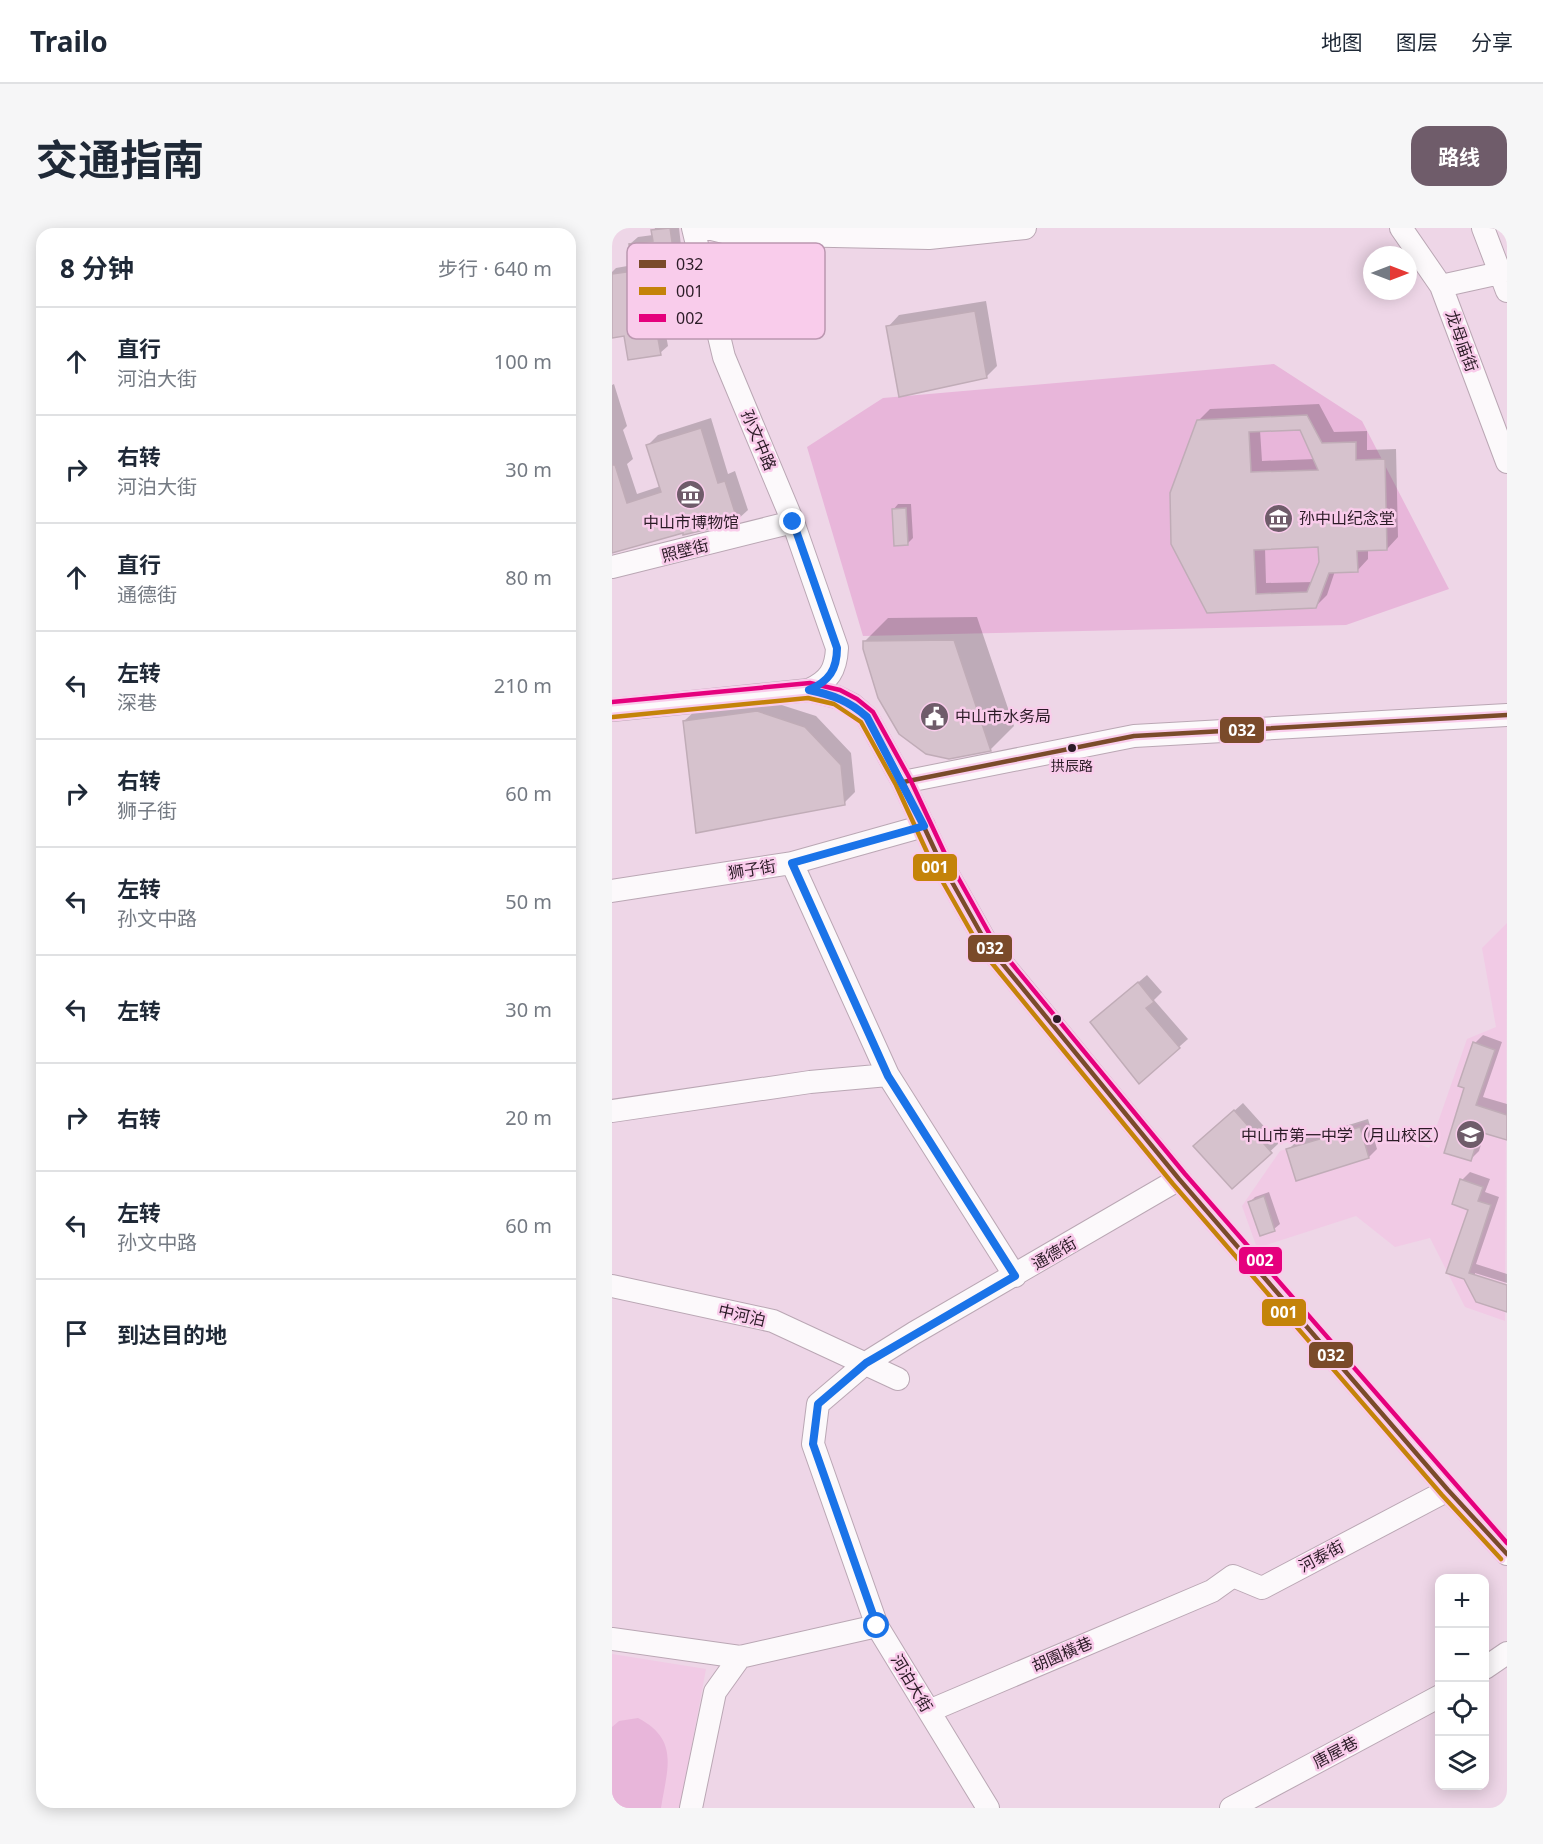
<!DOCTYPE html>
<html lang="zh">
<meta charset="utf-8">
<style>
body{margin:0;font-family:"Noto Sans","Noto Sans SC",sans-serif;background:#f6f6f7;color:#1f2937}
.controls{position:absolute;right:18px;bottom:18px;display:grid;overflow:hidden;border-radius:12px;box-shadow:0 3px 15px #0003}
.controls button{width:54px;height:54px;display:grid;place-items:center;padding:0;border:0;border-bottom:2px solid #e0e1e3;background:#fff;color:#1f2937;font:30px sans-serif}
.compass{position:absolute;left:751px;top:18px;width:54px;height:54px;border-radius:50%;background:#fff;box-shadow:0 3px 15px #0003;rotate:90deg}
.stop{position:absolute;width:18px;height:18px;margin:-14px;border:4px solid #1a73e8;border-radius:50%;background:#fff}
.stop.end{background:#1a73e8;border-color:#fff;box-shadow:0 2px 6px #0008}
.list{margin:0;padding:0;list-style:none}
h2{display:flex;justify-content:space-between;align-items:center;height:78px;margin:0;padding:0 24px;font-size:26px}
h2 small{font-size:20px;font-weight:400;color:#747a83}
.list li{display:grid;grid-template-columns:39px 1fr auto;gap:18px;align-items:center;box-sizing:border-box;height:108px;padding:0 24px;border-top:2px solid #e0e1e3}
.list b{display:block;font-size:22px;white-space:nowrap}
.list p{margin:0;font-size:20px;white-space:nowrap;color:#747a83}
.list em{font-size:20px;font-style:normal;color:#747a83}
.icon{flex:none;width:33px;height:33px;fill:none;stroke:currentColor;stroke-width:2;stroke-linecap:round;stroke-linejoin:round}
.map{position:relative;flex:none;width:895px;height:1580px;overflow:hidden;border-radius:18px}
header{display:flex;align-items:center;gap:36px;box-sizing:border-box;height:84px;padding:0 30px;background:#fff;border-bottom:2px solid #e0e1e3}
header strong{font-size:28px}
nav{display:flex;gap:33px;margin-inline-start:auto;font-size:21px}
.intro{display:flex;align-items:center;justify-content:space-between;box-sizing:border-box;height:144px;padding:0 36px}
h1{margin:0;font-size:42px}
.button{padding:15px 27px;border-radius:18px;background:#6f5c6a;color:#fff;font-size:21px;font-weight:700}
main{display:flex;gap:36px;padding:0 36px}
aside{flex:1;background:#fff;border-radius:18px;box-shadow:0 3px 15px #0003}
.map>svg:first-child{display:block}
.built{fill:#f1cae5}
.green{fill:#e8b6da}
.shadow{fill:#0003;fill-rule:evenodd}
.building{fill:#d6c2cd;stroke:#c0acb7;stroke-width:1.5;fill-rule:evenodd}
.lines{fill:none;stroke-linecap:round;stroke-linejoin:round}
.minor-casing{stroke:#baa7b4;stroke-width:24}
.minor{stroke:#fcf9fb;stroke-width:22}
.bus-1-casing{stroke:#f9cceb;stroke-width:9}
.bus-2-casing{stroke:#f9cceb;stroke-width:9}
.bus-3-casing{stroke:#f9cceb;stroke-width:9}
.bus-1{stroke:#7a4b2a;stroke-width:4.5}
.bus-2{stroke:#c4830a;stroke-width:4.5}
.bus-3{stroke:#e5007d;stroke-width:4.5}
.route{stroke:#1a73e8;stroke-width:8}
.bus-dot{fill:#2b1b26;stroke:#f9cceb;stroke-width:2}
.labels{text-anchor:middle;stroke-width:5;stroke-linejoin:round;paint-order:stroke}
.bus-label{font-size:14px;fill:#2b1b26;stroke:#f9cceb}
.street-label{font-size:16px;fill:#2b1b26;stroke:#f9cceb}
.poi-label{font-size:16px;fill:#2b1b26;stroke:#f9cceb;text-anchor:start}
.key{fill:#f9cceb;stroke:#bb97b0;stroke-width:1.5}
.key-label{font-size:16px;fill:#2b1b26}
.line-badge{stroke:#f9cceb;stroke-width:2}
.badge-label{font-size:16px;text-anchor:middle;font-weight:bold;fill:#fff}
</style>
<header>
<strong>Trailo</strong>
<nav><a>地图</a><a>图层</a><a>分享</a></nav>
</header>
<div class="intro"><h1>交通指南</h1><a class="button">路线</a></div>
<main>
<aside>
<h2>8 分钟<small>步行 · 640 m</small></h2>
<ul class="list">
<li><svg class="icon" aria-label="ahead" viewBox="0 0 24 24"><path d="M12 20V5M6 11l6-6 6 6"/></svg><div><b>直行</b><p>河泊大街</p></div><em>100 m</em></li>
<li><svg class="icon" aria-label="right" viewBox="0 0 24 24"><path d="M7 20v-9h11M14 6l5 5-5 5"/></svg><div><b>右转</b><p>河泊大街</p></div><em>30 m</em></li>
<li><svg class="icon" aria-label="ahead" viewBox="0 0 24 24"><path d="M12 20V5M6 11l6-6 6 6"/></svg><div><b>直行</b><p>通德街</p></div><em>80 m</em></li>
<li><svg class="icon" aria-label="left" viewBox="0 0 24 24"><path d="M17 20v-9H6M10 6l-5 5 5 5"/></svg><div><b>左转</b><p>深巷</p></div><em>210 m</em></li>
<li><svg class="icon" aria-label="right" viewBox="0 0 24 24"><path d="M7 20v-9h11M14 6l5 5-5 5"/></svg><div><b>右转</b><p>狮子街</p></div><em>60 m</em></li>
<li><svg class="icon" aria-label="left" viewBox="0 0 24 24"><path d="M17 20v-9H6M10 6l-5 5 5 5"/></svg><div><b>左转</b><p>孙文中路</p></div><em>50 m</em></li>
<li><svg class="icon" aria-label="left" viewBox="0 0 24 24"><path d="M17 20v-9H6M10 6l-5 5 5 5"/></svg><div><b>左转</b></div><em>30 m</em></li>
<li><svg class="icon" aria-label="right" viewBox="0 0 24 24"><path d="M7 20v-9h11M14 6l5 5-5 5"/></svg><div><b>右转</b></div><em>20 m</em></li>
<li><svg class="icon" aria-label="left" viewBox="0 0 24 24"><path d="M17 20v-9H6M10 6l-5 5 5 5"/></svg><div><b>左转</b><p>孙文中路</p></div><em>60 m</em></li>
<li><svg class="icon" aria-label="arrive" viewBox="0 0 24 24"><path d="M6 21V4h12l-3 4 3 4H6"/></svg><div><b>到达目的地</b></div></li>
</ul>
</aside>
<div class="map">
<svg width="895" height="1580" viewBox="0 0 895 1580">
<rect width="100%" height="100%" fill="#eed6e7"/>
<path class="built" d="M895,695L893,1093L853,1079L818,1010L783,1019L744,988L645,1020L630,978L668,923L752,894L817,920L855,811L884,799L870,720Z
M0,1426L94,1441L68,1580H0Z"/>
<path class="green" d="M662,136L750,193L837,361L734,397L251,408L195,219L271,170Z
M26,1490C68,1512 55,1541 49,1580H0V1499L7,1493Z"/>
<path class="shadow" d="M43,0H67L70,26L62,33L42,36L47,63L55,62L59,84L51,91L56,118L48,125L13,106L0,108V44L4,40L21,37L18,16L26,9L41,7Z
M374,73L385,138L374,149L276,99L287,87Z
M2,156L15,198L11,202L21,231L15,236L25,266L49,258L36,217L46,207L99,190L116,246L123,243L136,282L125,292L72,303L0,323V157Z
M707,176L722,204L755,203V222L784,221L786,309L775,321H756V331L745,343H723L715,367L703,379L596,384L586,193L598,181ZM689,201L703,231L650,233L648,202ZM708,318V334L701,354L654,355L653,320Z
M286,276H299L301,310L296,315L281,282Z
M365,389L402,498L379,521L337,530L253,413L276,390Z
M157,473L204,488L239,525L243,564L232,575L72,493L84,482Z
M535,747L550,764L542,772L576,811L527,854L489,786Z
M871,807L890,814L871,869L895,876V910L873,904L867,923L859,931L854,859L863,815Z
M631,875L667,915L620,959L592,910Z
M756,891L765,921L757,929L676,922L685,913Z
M858,944L878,951L873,964L887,969L864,1036L895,1046V1055L863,1045V1048L895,1058L893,1081L853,1050L858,981L850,952Z
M657,964L668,996L662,1001L638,974L643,969Z"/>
<path class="building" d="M58,0L63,35L34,38L39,70L48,69L52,93L43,94L49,127L16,132L12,108L0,110V46L21,43L17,16L41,13L39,2Z
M363,83L375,150L287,169L274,98Z
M695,187L710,215L744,214V232L773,231L775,322L745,323L746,344L717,345L704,380L595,385L559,316L558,265L585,192ZM688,202L706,242L639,244L637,204ZM706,319L707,334L695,364L644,366L642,322Z
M89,200L106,255L113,253L126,294L71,307V305L0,325V237H3L15,275L49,264L34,217Z
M294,280L296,317L282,318L280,281Z
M342,412L379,523L337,531L314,526L287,506L266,470L251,421V413Z
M145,483L193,499L229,537L233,577L84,605L71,493Z
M526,754L542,774L534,780L568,820L527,856L478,794Z
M861,814L883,822L864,877L895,887V912L868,904L859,933L832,925L852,860L846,858Z
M622,882L660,925L620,961L581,918Z
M748,899L757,930L684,953L674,921Z
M848,951L871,959L866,973L879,977L857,1045L895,1057V1084L864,1074L852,1051L834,1045L856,982L840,976Z
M652,968L663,1003L648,1008L636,974Z"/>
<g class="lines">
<defs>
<path id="minor" d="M81,0L112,129L181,294L225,420C224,442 217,453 197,462
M96,0L120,6L317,10L413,0
M789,0L829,58L895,234
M871,0L895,63
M829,58L888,45
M0,339L181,294
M0,482L197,462L225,469L241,477L255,489L291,554L327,631L376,718L567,951L836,1262L895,1326
M291,554L522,508L895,487
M180,635L276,847L403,1048
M0,663L180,635L312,598
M0,883L198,854L276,847
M0,1058L161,1093L286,1151
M0,1411L128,1429
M873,1440L895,1425
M317,1483L600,1363L621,1348L650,1360L836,1262
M79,1580L103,1464L128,1429L265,1398
M376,1580L265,1398L201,1216L206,1176L254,1135L302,1105L567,951
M619,1580L828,1468"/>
</defs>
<use href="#minor" class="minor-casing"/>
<use href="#minor" class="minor"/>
<defs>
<path id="bus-1" d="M895,487L522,508L291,554L327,631L376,718L567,951L836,1262L895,1326"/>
<path id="bus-2" d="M1,489L196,470L222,476L249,494L284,557L320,635L370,723L561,956L830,1267L889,1331"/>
<path id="bus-3" d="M0,474L198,455L228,462L245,471L261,484L298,551L334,628L382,714L573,946L895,1315"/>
</defs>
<use href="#bus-1" class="bus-1-casing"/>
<use href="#bus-2" class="bus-2-casing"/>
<use href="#bus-3" class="bus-3-casing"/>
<use href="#bus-1" class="bus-1"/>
<use href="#bus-2" class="bus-2"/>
<use href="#bus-3" class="bus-3"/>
</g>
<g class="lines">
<path class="route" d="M181,294L225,420C225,442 217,453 197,462C221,467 237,473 255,489L312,598L180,635L276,848L403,1048L254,1135L206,1176L201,1216L265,1398"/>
</g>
<defs>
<symbol id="museum-disc" viewBox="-11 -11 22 22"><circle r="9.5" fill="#6f5c6a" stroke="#f9cceb"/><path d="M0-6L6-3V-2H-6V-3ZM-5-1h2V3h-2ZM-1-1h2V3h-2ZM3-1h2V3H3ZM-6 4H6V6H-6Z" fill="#fff"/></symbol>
<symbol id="civic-disc" viewBox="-11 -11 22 22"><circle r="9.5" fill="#6f5c6a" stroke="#f9cceb"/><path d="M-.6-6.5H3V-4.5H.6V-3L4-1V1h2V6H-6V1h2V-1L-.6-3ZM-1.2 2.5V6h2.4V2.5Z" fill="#fff"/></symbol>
<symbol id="school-disc" viewBox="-11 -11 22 22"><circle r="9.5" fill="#6f5c6a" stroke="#f9cceb"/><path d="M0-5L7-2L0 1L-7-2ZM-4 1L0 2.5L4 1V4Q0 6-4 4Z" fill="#fff"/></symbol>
</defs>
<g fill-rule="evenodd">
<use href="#museum-disc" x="62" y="250" width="33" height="33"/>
<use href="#museum-disc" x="650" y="274" width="33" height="33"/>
<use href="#civic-disc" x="306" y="472" width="33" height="33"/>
<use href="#school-disc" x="842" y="890" width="33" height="33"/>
</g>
<g class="bus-dot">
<circle cx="460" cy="520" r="5"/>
<circle cx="445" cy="791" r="5"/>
</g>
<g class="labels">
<g class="bus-label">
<text x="460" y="543">拱辰路</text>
</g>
<g class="street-label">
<text transform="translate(850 113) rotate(70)" y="6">龙母庙街</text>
<text transform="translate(147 212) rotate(67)" y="6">孙文中路</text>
<text transform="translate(73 322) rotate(-14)" y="6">照壁街</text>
<text transform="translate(140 641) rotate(-9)" y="6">狮子街</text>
<text transform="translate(442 1025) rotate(-30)" y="6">通德街</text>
<text transform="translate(130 1087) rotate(13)" y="6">中河泊</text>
<text transform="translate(709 1328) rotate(-28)" y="6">河泰街</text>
<text transform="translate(450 1426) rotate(-23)" y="6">胡園橫巷</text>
<text transform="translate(300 1455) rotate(59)" y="6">河泊大街</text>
<text transform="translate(723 1524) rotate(-28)" y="6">唐屋巷</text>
</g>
<g class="poi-label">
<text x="687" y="296">孙中山纪念堂</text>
<text x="79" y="300" text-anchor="middle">中山市博物馆</text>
<text x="343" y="494">中山市水务局</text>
<text x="837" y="913" text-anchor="end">中山市第一中学（月山校区）</text>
</g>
</g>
<rect x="15" y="15" width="198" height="96" rx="9" class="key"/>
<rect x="27" y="32" width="27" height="8" fill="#7a4b2a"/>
<rect x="27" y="59" width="27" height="8" fill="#c4830a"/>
<rect x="27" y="86" width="27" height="8" fill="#e5007d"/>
<g class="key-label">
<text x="64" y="42">032</text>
<text x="64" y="69">001</text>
<text x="64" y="96">002</text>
</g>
<g class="line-badge">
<rect x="607" y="488" width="46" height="28" rx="6" fill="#7a4b2a"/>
<rect x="300" y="625" width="46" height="29" rx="6" fill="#c4830a"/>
<rect x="355" y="706" width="46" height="29" rx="6" fill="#7a4b2a"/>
<rect x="626" y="1018" width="45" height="29" rx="6" fill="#e5007d"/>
<rect x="649" y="1070" width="46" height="29" rx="6" fill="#c4830a"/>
<rect x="696" y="1113" width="46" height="28" rx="6" fill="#7a4b2a"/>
</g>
<g class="badge-label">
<text x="630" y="508">032</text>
<text x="323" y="645">001</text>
<text x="378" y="726">032</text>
<text x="648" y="1038">002</text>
<text x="672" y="1090">001</text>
<text x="719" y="1133">032</text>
</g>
</svg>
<div class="controls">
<button>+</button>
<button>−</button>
<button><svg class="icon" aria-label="locate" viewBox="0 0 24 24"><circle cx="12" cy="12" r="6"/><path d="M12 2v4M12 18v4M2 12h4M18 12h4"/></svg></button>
<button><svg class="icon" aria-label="layers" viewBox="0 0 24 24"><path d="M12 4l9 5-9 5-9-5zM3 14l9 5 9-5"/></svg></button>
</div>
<svg class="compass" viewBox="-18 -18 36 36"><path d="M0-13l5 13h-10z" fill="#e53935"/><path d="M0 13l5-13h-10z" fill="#747a83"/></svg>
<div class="stop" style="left:265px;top:1398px"></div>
<div class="stop end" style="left:181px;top:294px"></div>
</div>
</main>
